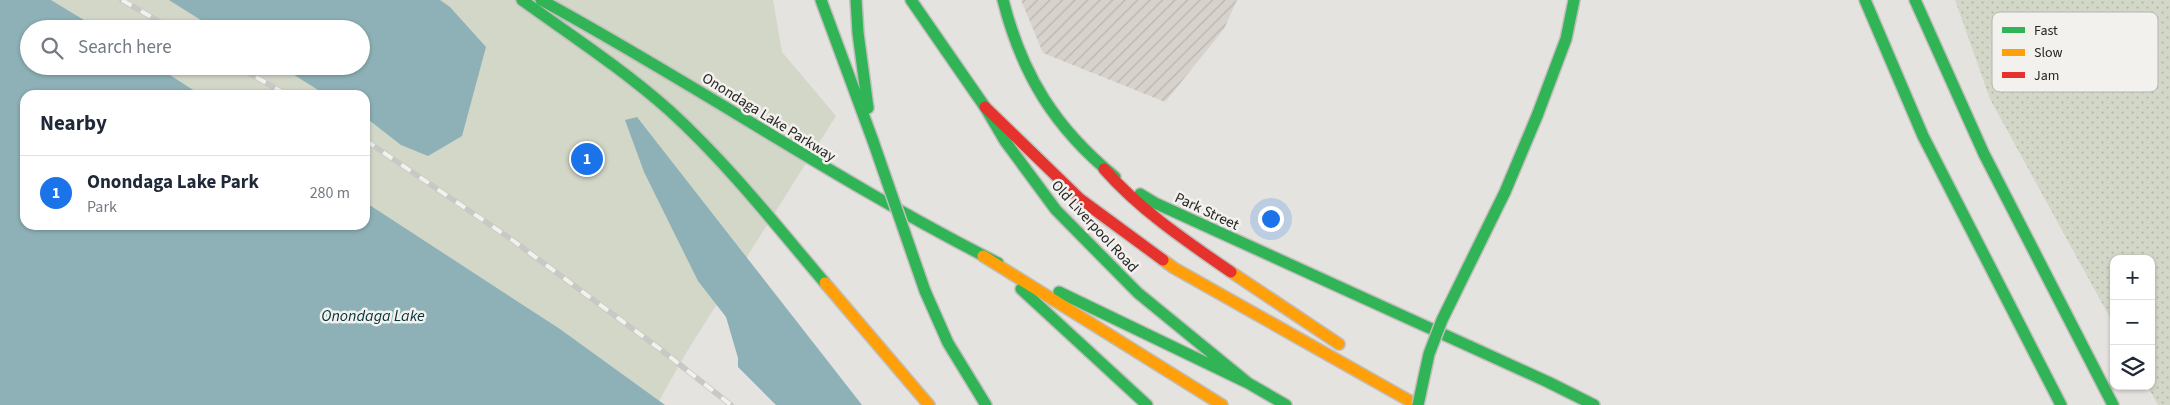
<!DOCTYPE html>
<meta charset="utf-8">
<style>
body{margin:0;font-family:"Source Sans 3",sans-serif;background:#f2f2f3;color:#1f2937}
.controls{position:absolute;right:15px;bottom:15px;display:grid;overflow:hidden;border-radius:10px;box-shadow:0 1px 4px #0004}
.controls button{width:45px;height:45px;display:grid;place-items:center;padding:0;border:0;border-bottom:1px solid #e0e1e3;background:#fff;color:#1f2937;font:25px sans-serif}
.you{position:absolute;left:1270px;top:218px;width:18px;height:18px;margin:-12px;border:4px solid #fff;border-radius:50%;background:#1a73e8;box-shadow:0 0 0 8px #1a73e833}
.badge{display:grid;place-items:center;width:32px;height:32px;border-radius:50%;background:#1a73e8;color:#fff;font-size:16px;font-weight:700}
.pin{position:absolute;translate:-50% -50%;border:2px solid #fff;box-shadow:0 1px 5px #0006}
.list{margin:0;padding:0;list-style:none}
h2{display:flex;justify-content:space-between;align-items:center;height:65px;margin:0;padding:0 20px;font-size:21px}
h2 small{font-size:16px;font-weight:400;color:#747a83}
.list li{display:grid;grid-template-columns:32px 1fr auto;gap:15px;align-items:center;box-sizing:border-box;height:75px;padding:0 20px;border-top:1px solid #e0e1e3}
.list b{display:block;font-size:19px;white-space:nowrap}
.list p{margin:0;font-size:16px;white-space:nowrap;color:#747a83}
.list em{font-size:16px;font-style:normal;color:#747a83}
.icon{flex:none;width:28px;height:28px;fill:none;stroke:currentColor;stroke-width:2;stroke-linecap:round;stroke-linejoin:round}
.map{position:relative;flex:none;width:2170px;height:405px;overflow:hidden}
.search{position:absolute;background:#fff;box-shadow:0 1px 4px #0004;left:20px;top:20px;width:350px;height:55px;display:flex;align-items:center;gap:12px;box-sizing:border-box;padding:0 18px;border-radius:28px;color:#747a83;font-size:19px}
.panel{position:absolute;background:#fff;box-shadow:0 1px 4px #0004;left:20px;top:90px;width:350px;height:140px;border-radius:15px}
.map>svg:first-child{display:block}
.industrial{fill:url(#industrial-furrows)}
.grass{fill:url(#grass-dots)}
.park{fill:#d2d7c8}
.water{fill:#8db1b7}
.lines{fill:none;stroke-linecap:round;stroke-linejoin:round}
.fast-casing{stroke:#c1bfbd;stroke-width:14}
.slow-casing{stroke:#c1bfbd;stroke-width:14}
.jam-casing{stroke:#c1bfbd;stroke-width:14}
.fast{stroke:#30b455;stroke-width:11}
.slow{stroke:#ff9f0a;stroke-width:11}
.jam{stroke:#e5322d;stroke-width:11}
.rail-casing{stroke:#c8c8c6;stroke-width:5.5}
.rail{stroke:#f3f1ed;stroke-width:4;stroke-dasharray:11;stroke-linecap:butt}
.fast-bridge-casing{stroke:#c1bfbd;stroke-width:14;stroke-linecap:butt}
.fast-bridge{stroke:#30b455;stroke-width:11}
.labels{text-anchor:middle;stroke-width:5;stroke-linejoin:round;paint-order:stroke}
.street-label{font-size:15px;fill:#272625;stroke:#f3f1ed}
.water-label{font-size:16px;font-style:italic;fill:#00333b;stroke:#f3f1ed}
.key{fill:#f3f1ed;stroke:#b6b4b1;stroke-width:1}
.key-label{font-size:14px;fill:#272625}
</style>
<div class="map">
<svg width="2170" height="405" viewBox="0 0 2170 405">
<defs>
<pattern id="industrial-furrows" width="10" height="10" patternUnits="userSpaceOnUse" patternTransform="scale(1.25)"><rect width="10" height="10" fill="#d7d3cc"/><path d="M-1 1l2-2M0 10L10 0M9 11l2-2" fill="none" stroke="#b9b5af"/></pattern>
<pattern id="grass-dots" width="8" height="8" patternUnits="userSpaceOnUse" patternTransform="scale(1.25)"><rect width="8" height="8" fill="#d2d7c8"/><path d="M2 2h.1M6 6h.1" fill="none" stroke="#b4b8ac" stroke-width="1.8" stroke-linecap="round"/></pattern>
</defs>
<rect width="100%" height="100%" fill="#e5e3e0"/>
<path class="industrial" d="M1021,0H1237L1224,29L1165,102L1043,53Z"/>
<path class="grass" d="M1955,0H2170V405H2158L2147,386H2151V259H2114V325L1990,99Z"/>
<path class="park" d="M51,0H773L782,52L836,116L686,353L659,401L560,329L365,202V95H201L156,66H361V29H99Z"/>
<path class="water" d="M0,0H51L99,29H29V66H156L201,95H25V225H365V202L560,329L665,405H0Z
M169,0H440L450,7L486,47L462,136L428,156L401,145L365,117V95H326L280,66H361V29H215Z
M637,117L862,405H776L738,367V358L726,317L698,281L644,172L625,120Z"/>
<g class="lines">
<defs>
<path id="fast" d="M522,0C572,36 624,70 670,111C727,163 775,224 825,283
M541,0C696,84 841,184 998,263
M821,0L873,141
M856,0L858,33L868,108
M911,0L985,107L1005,141L1056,210L1138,293L1248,383L1286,405
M1003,0C1022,75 1055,128 1115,177
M1865,0L1923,136L2061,405
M1915,0L1984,154L2113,405
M1537,116L1566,39L1574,0
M1140,194L1155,203L1548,382L1594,405
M1021,289L1147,405
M925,291L948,343L986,405
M1059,292L1248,383"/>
<path id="slow" d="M983,256L1222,405
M1163,260L1174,268L1417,405
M1231,272L1339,344
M825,283L929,405"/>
<path id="jam" d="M985,107L1080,199L1163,260
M1104,169C1140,210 1186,241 1231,272"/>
</defs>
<use href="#fast" class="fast-casing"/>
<use href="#slow" class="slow-casing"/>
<use href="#jam" class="jam-casing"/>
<use href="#fast" class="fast"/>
<use href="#slow" class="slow"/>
<use href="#jam" class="jam"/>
<defs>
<path id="rail" d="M122,0L172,29
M237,66L287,95
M365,140L511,239L660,349L731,405"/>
</defs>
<use href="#rail" class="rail-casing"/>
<use href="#rail" class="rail"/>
<defs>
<path id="fast-bridge" d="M873,141L925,291
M1418,405L1429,354L1442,320L1505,192L1537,116"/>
</defs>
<use href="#fast-bridge" class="fast-bridge-casing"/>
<use href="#fast-bridge" class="fast-bridge"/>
</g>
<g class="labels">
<g class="street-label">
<text transform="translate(769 117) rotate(32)" y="5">Onondaga Lake Parkway</text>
<text transform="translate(1207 211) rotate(25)" y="5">Park Street</text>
<text transform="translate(1095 226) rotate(47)" y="5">Old Liverpool Road</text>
</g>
<g class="water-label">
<text x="373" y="321">Onondaga Lake</text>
</g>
</g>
<rect x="1992" y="12" width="166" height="80" rx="8" class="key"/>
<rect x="2002" y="27" width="23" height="6" fill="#30b455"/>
<rect x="2002" y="49" width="23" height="7" fill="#ff9f0a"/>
<rect x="2002" y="72" width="23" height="6" fill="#e5322d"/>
<g class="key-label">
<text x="2034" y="35">Fast</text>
<text x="2034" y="57">Slow</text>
<text x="2034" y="80">Jam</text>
</g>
</svg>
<div class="controls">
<button>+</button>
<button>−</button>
<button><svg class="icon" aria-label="layers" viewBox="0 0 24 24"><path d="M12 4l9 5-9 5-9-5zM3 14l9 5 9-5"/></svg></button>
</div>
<div class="you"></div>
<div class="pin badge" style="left:587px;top:159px">1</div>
<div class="search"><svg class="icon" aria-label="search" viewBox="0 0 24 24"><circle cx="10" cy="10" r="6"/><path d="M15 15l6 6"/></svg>Search here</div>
<section class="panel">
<h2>Nearby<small></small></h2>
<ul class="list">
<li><span class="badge">1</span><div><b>Onondaga Lake Park</b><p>Park</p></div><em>280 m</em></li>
</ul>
</section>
</div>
